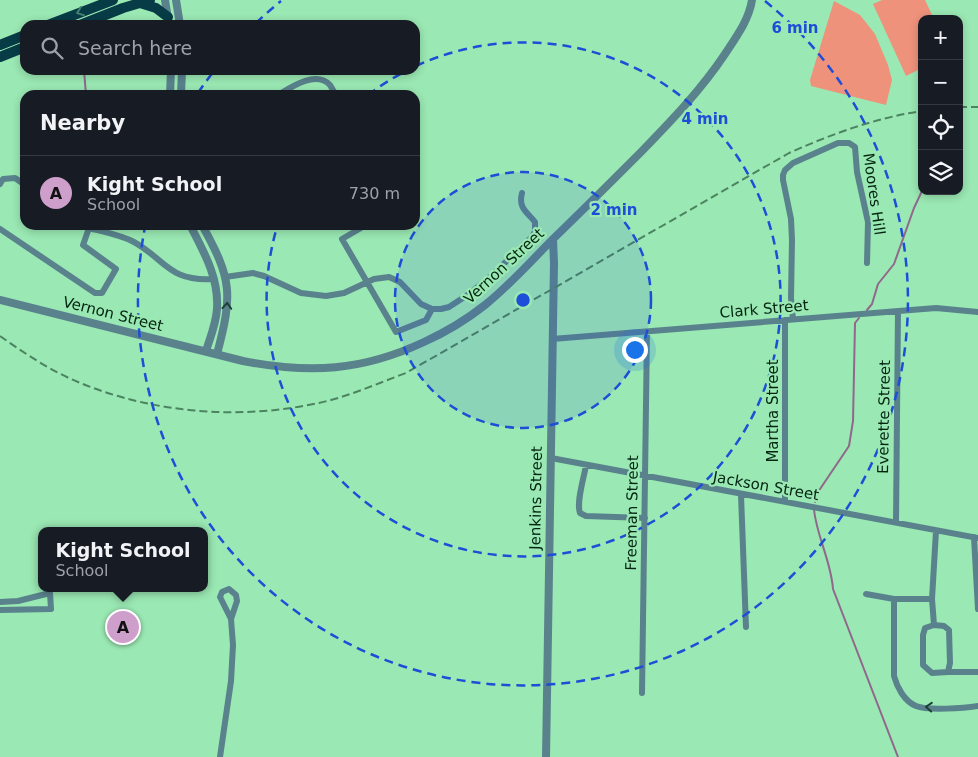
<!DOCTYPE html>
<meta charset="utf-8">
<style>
body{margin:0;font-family:"DejaVu Sans",sans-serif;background:#20242c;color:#f1f3f6}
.controls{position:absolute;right:15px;top:15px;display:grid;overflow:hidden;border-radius:10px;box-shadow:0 2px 8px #0003}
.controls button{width:45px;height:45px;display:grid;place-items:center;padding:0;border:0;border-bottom:1px solid #363941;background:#171b24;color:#f1f3f6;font:25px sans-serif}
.you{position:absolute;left:634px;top:349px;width:18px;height:18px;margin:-12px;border:4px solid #fff;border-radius:50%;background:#1a73e8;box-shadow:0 0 0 8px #1a73e833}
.badge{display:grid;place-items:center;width:32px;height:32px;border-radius:50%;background:#cf9fcb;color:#111;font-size:16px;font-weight:700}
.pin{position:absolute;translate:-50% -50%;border:2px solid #fff;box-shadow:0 1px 5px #0006}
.popup{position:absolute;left:38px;top:527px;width:170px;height:65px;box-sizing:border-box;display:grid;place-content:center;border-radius:10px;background:#171b24;filter:drop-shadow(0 1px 4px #0005);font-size:16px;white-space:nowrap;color:#9ea1a6}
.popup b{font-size:19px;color:#f1f3f6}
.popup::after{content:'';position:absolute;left:50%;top:100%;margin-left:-10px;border:10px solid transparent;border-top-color:#171b24}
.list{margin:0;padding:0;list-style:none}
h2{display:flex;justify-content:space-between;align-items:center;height:65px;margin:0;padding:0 20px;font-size:21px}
h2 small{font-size:16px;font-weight:400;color:#9ea1a6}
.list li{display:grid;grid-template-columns:32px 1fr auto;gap:15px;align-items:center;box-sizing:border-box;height:75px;padding:0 20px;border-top:1px solid #363941}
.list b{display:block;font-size:19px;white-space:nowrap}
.list p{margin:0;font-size:16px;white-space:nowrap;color:#9ea1a6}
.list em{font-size:16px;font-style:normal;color:#9ea1a6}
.icon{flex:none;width:28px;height:28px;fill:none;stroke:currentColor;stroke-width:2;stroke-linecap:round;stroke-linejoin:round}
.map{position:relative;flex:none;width:978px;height:757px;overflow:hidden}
.search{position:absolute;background:#171b24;box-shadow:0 2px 8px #0003;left:20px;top:20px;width:400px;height:55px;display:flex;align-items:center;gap:12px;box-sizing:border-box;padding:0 18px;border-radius:15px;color:#9ea1a6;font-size:19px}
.panel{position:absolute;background:#171b24;box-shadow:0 2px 8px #0003;left:20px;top:90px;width:400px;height:140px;border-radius:15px}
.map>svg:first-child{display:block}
.green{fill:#ee927c}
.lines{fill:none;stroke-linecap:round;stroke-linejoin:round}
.stream{stroke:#91678c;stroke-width:2}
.minor{stroke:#59828c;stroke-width:6}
.tertiary{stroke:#59828c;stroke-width:8}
.primary{stroke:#073c46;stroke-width:10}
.rail{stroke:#4c8360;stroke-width:2;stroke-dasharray:8 4;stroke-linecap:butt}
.oneway{stroke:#428172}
.oneway2{stroke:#1d4036}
.ring{fill:none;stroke:#1d4ed8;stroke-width:2.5;stroke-dasharray:9 6}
.labels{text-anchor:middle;stroke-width:4.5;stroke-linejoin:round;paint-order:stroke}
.street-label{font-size:15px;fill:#032411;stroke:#9ae8b3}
.centre{fill:#1d4ed8;stroke:#9ae8b3;stroke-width:2.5}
.ring-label{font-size:15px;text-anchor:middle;font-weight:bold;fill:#1d4ed8;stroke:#9ae8b3;stroke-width:4.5;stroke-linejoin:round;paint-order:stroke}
</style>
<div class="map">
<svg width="978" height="757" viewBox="0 0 978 757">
<rect width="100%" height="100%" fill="#9ae8b3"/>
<path class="green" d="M882,0H925L934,19H922V68L906,76L873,4Z
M834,1L860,15L875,34L888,65L892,80L886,105L811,86L810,80Z"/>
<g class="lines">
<path class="stream" d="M84,70L86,95
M867,310L872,304L878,284L894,264L914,208L922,191
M815,502L816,495L849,446L853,421L855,323L859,318
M814,510C817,537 831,561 833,589L898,757"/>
<path class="minor" d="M278,95C291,87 316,70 330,85C332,88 334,92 336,95
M0,184L3,179L15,178L25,185
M84,225L89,228C104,232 121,235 134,242C166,260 169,282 214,279
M366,225L342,239L396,332L426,320L432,309
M0,229L95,293H102L116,269L83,245L89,228
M225,277L253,273L264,276L301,293L326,296L344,293L374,279L389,277L400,282L421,304L432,309H441L449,307L469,294L492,275L532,237L535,231V222C527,212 518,208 522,193
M793,319L791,298L792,240L791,219L783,180V175L785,170L793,163L838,143H849L855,147L857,172L868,222L867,263
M552,339L936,308L978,312
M551,458L978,538
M586,465C584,478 576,502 580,513L586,516L645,518
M741,495L746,627
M785,501V320
M896,522L898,311
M974,537L978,609
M866,594L894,599H932
M894,599V676C897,687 904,701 916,706C928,711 965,708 978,706
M0,602L18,601L50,593L51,609L0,610
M934,625L944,626L949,630L950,663L948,672L932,673L923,665V635L925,628L934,625L932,599L936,531
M948,672H978
M642,693L647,333
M220,757L231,681L233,645L231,619L220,597L222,592L229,589L236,595L237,601L231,619"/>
<path class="tertiary" d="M165,0L169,25
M176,0L180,25
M170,95L171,70
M181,95L182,70
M190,225C204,252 219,278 217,309C216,324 210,338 206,351
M202,225C232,279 233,294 217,354
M0,300L243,361C310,374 362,371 424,342C446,332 466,320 485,305C510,285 531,261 553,239C583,210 612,181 642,151C672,120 701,90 725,54C736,37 749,20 752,0
M546,757L554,263L553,240"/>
<path class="primary" d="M140,3L156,8L168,17
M48,25L113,0
M80,25L123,8L150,0
M0,45L25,35
M0,57L25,47"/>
<path class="rail" d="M959,107H978
M0,336C24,353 51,371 78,382C157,415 249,421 331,400C357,393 381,382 406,373L789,153C832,134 875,118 922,111"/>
</g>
<defs><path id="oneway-chevron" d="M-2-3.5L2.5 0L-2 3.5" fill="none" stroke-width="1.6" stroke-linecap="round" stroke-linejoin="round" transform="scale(1.25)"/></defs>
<use class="oneway" href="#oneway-chevron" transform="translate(80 12) rotate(159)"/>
<g class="oneway2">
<use href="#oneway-chevron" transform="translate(227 306) rotate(-86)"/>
<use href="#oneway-chevron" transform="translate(929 707) rotate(-176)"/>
</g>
<circle cx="523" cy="300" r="128" fill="#1d4ed8" fill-opacity=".12"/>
<g class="ring">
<circle cx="523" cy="300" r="128"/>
<path d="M368 95A257 257 0 0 1 408 70M416 66A257 257 0 1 1 277 227"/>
<path d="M198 93A385 385 0 0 1 214 71M256 23A385 385 0 0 1 281 1M765 1A385 385 0 1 1 145 227"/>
</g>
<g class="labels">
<g class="street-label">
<text transform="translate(874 194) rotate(82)" y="5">Moores Hill</text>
<text transform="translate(504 266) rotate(-43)" y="5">Vernon Street</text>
<text transform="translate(764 309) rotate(-5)" y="5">Clark Street</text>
<text transform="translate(113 314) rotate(14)" y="5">Vernon Street</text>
<text transform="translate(773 411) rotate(-90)" y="5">Martha Street</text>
<text transform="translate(884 417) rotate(-89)" y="5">Everette Street</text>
<text transform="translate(766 486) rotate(10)" y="5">Jackson Street</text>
<text transform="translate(536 498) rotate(-89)" y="5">Jenkins Street</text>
<text transform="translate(632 513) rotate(-89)" y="5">Freeman Street</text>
</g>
</g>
<circle cx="523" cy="300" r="8" class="centre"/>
<g class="ring-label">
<text x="795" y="33">6 min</text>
<text x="705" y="124">4 min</text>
<text x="614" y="215">2 min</text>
</g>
</svg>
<div class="controls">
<button>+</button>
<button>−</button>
<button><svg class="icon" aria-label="locate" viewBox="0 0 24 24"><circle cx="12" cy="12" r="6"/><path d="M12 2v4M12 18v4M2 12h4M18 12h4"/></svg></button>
<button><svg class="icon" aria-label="layers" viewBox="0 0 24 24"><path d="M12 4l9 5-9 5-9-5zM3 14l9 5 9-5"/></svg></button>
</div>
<div class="you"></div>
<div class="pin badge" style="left:123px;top:627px">A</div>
<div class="popup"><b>Kight School</b>School</div>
<div class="search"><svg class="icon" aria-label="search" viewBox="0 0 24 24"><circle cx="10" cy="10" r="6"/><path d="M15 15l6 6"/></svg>Search here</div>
<section class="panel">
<h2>Nearby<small></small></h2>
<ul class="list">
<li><span class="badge">A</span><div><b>Kight School</b><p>School</p></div><em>730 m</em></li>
</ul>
</section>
</div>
